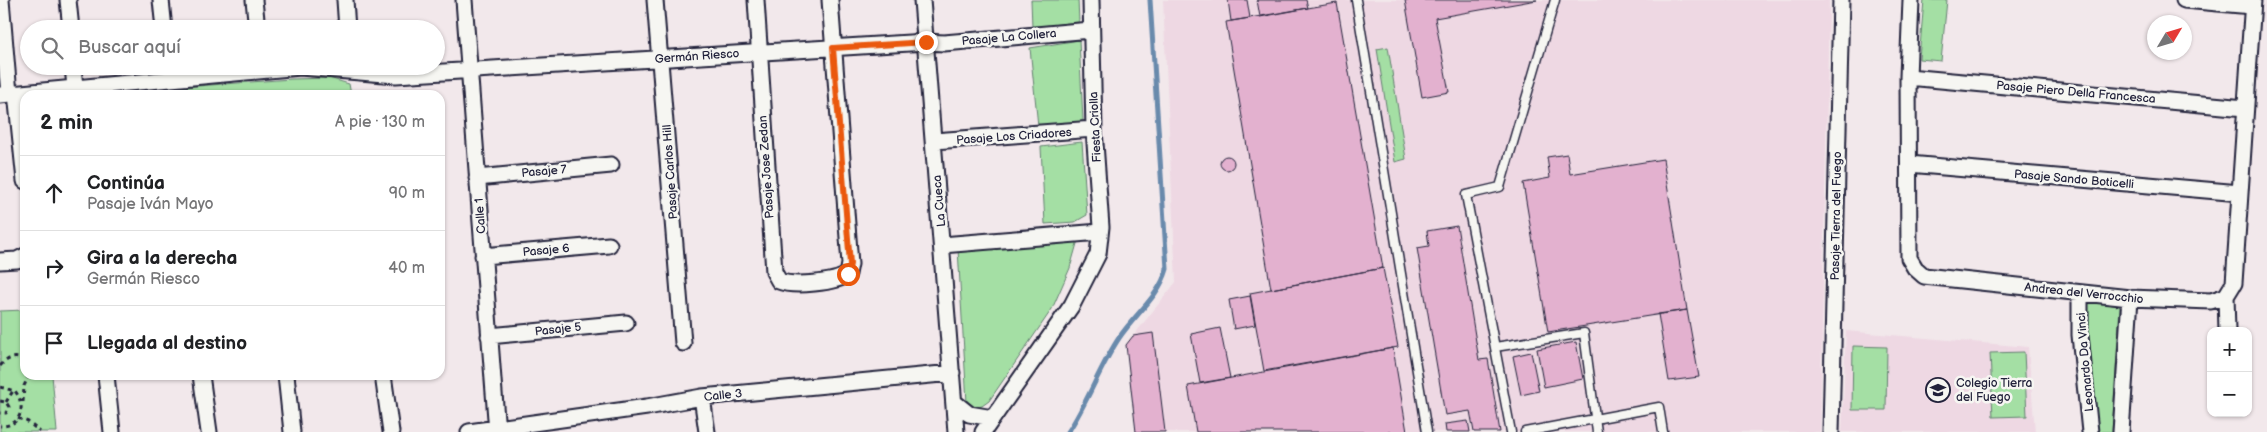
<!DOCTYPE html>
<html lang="es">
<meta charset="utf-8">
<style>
body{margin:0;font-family:"Balsamiq Sans",sans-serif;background:#f2f2f2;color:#202124}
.controls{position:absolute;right:15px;bottom:15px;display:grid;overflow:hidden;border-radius:10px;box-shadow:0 1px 4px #0004}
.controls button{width:45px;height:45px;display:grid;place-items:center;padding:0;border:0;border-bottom:1px solid #e0e0e0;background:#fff;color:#202124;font:25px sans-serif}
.compass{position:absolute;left:2147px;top:15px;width:45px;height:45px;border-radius:50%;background:#fff;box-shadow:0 1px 4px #0004;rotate:52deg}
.stop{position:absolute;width:15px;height:15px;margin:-11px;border:4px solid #ea580c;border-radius:50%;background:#fff}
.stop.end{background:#ea580c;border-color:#fff;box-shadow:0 1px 5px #0008}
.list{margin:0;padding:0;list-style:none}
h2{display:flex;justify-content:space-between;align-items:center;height:65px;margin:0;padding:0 20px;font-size:21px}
h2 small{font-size:16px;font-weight:400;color:#757577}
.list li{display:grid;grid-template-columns:32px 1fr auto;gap:15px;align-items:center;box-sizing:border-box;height:75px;padding:0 20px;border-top:1px solid #e0e0e0}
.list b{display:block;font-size:19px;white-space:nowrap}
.list p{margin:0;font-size:16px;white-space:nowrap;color:#757577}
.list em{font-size:16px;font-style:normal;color:#757577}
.icon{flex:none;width:28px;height:28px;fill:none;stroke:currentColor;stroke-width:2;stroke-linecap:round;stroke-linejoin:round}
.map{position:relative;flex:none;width:2267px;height:432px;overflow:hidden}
.search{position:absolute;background:#fff;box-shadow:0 1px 4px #0004;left:20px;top:20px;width:425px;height:55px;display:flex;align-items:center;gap:12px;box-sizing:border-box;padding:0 18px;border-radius:28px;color:#757577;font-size:19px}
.panel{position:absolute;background:#fff;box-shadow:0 1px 4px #0004;left:20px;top:90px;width:425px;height:290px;border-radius:15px}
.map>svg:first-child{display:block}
.built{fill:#eed8e3}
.green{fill:#a4dfa4;stroke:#638070}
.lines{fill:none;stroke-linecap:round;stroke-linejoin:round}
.stream{stroke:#698aac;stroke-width:5}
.building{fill:#e3b1cf;stroke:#22223b}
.service-casing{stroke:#22223b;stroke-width:11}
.minor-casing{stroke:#22223b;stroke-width:19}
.path{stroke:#22223b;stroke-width:3;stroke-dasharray:4 4;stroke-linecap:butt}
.service{stroke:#f6f6f2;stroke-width:8}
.minor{stroke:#f6f6f2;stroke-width:15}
.route{stroke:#ea580c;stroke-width:6}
.labels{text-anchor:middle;stroke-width:5;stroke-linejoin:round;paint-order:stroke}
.street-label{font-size:12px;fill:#22223b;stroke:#f6f6f2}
.poi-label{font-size:12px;fill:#22223b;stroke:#f6f6f2;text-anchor:start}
</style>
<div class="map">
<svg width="2267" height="432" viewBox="0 0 2267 432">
<rect width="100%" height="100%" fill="#f2e8eb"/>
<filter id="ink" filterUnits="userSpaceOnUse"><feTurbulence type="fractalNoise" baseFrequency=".02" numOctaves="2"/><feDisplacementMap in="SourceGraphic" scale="10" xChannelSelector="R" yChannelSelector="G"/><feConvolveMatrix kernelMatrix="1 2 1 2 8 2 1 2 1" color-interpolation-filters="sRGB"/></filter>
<g filter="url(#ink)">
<path class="built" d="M1163,0H1829L1820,432H1136L1126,345L1176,282Z
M1846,331L2028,347L2035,432H1842Z"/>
<path class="green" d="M1031,0H1078L1079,22L1032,27Z
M1924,0H1947L1941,61L1919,59Z
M1079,40L1083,121L1038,126L1030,48Z
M1388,47L1406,159L1395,162L1377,49Z
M329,78L349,84L351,95H77L291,79Z
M1082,142L1087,215L1075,222L1045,224L1041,147Z
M1078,240L1070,268L1052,309L989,401L982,406L973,408L967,403L958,249Z
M2085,301L2120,305L2112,432H2096Z
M25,310V375H52L57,432H0V311Z
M1853,346L1887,347L1886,410H1852Z
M2024,352L2027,416L1993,417L1990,353Z"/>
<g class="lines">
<path class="stream" d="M1068,432C1088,402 1099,368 1119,338C1135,314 1159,297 1167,269L1150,0"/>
</g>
<path class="building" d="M1228,0H1247L1250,18L1231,21Z
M1257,0H1306L1308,8L1260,17Z
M1405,0H1537L1435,18L1449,92L1422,97Z
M1337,3L1383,268L1271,289L1226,22Z
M1567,154L1570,174L1663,159L1687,310L1548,332L1523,183L1550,178L1547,157Z
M1220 163a7 7 0 1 1 14 0a7 7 0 1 1-14 0Z
M1457,226L1479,360L1488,359L1500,432H1474L1470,411L1445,415L1417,248L1429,246L1427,231Z
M1383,268L1398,347L1264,371L1250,293Z
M1250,296L1255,325L1234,329L1229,300Z
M1687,310L1699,377L1669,381L1658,314Z
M1220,328L1230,378L1200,383L1191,334Z
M1153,333L1165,432H1136L1126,345L1133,336Z
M1576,342L1583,379L1544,387L1537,349Z
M1393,348L1407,432H1196L1188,386Z
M1531,352L1539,391L1521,395L1513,356Z
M1468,421L1470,432H1446L1445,424Z"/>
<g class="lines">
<defs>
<path id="service" d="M1356,0L1427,432
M1495,347L1584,333L1597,432
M1511,432L1466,195L1500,187L1555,0
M1525,432L1659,407L1663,432"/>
<path id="minor" d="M1,0L9,94
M68,0L71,29
M161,0L164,29
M254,0L257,29
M345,0L347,29
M464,0L497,432
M655,0L683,343
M756,0L774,272L779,281C793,287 836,283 848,274L850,264L830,0
M922,0L956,432
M1911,0L1908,77L1909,258L1915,268L1924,276L2130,298L2211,301L2226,296L2234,283L2253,0
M2184,0L2252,6
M73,66L75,88
M1908,77L2245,108
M16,93L25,181
M0,95L300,67L396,75L926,42L944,43L1091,30
M934,141L1094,129
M1909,164L2240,193
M477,178L611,165
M942,245L1100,232
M483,256L609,245
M0,261L17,260L25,256
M2080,293V335L2090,432
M2226,296L2227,331
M489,336L626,323
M106,375L112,432
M201,375L209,432
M286,375L292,432
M383,375L391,432
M702,397L707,432
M954,402L969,414L993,418
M469,432L647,407L702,397L952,373
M983,432L1072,305L1098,254L1101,227L1094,129L1091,0
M1831,432L1841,0
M2121,432L2130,298"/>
</defs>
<use href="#service" class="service-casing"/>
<use href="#minor" class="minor-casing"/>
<path class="path" d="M0,366C7,358 15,355 25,360
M0,387L15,391C27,406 21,427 0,426
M0,401L6,402L9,407L6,413H0
M6,402L13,391
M23,402L24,386L29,375
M18,418L28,422L40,432"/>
<use href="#service" class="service"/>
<use href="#minor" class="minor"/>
</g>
</g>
<g class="lines" filter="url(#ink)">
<path class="route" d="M848,274L850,264L833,48L926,42"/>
</g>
<defs>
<symbol id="school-ring" viewBox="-11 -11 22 22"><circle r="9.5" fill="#f6f6f2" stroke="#22223b" stroke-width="1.5"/><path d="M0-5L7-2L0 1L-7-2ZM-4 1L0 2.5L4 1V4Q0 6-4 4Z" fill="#22223b"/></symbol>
</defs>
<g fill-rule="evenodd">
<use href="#school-ring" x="1924" y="376" width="28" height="28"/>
</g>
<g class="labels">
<g class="street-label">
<text transform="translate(1009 37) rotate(-5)" y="4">Pasaje La Collera</text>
<text transform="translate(697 56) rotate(-4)" y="4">Germán Riesco</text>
<text transform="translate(2076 92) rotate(5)" y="4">Pasaje Piero Della Francesca</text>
<text transform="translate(1095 127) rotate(-93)" y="4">Fiesta Criolla</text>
<text transform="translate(1014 136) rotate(-4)" y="4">Pasaje Los Criadores</text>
<text transform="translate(766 167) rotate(-94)" y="4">Pasaje Jose Zedan</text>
<text transform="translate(544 171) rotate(-5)" y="4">Pasaje 7</text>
<text transform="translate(670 172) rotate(-94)" y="4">Pasaje Carlos Hill</text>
<text transform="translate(2074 179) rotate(5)" y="4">Pasaje Sando Boticelli</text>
<text transform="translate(939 201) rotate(-95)" y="4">La Cueca</text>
<text transform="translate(480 216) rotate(-94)" y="4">Calle 1</text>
<text transform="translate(1836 216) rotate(-89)" y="4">Pasaje Tierra del Fuego</text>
<text transform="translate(546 250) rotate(-5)" y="4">Pasaje 6</text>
<text transform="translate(2084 293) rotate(6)" y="4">Andrea del Verrocchio</text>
<text transform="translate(558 329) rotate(-6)" y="4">Pasaje 5</text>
<text transform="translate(2085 362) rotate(-95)" y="4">Leonardo Da Vinci</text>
<text transform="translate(723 395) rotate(-6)" y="4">Calle 3</text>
</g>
<g class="poi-label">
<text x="1956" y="387">Colegio Tierra<tspan x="1956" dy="14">del Fuego</tspan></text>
</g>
</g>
</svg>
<div class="controls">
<button>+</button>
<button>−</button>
</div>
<svg class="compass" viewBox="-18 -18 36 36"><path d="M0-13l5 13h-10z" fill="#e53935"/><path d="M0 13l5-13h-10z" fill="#757577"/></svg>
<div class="stop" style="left:848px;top:274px"></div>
<div class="stop end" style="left:926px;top:42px"></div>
<div class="search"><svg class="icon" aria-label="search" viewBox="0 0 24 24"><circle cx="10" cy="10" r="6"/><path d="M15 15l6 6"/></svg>Buscar aquí</div>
<section class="panel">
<h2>2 min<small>A pie · 130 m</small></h2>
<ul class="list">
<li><svg class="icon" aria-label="ahead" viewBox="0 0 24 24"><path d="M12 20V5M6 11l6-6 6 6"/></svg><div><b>Continúa</b><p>Pasaje Iván Mayo</p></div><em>90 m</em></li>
<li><svg class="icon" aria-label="right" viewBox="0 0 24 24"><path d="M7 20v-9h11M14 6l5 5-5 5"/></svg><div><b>Gira a la derecha</b><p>Germán Riesco</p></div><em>40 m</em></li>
<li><svg class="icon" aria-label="arrive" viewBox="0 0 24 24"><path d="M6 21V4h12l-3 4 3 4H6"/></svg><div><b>Llegada al destino</b></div></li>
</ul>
</section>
</div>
